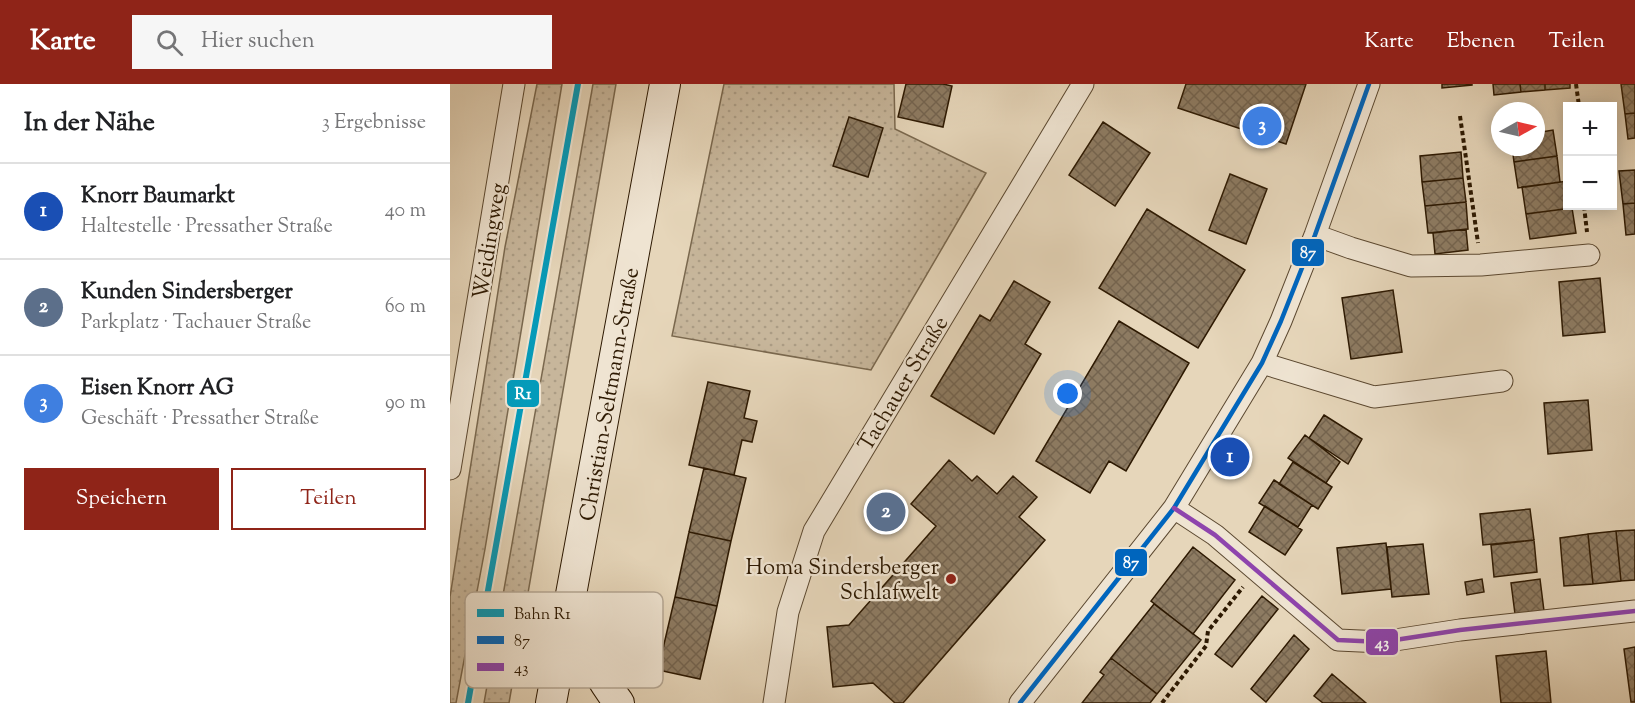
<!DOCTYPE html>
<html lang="de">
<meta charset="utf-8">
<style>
body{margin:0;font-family:"Sorts Mill Goudy",serif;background:#f6f6f6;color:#202124}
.controls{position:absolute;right:18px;top:18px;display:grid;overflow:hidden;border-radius:0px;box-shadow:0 3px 15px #0003}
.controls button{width:54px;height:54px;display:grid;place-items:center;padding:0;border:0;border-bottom:2px solid #e0e0e0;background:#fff;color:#202124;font:30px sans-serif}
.compass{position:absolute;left:1041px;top:18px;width:54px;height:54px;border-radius:50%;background:#fff;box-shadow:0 3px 15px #0003;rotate:82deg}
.you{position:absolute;left:618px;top:310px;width:21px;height:21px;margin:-15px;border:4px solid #fff;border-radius:50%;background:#1a73e8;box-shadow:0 0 0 9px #1a73e833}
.badge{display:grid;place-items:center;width:39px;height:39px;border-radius:50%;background:#8f2418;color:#fff;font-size:20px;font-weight:700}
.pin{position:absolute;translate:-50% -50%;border:3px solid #fff;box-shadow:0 2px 6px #0006}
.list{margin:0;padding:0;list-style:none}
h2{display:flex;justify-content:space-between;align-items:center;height:78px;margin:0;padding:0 24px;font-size:26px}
h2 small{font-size:20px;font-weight:400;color:#757577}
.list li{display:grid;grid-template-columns:39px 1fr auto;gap:18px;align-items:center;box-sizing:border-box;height:96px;padding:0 24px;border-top:2px solid #e0e0e0}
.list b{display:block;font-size:22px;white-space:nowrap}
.list p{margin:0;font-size:20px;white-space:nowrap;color:#757577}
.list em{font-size:20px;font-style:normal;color:#757577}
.actions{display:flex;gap:12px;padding:18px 24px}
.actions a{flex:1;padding:14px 0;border:2px solid #8f2418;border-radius:0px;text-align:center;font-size:21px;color:#8f2418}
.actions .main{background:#8f2418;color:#fff}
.icon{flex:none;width:33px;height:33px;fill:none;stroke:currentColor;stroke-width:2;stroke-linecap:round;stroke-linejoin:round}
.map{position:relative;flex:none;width:1185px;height:619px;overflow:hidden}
header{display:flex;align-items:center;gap:36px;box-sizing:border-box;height:84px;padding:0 30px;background:#8f2418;color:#fff}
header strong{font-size:28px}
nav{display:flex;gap:33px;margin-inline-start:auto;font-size:21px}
.search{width:420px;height:54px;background:#f6f6f6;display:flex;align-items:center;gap:15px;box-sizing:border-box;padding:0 21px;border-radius:0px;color:#757577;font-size:22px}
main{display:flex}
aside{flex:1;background:#fff}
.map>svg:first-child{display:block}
.grass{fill:url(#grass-dots);stroke:#7a684e;stroke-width:1.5}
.building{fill:url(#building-cross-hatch);stroke:#2d1902;stroke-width:1.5}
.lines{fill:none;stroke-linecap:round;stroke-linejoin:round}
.street-casing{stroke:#5b4830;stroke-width:23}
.secondary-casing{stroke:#2d1902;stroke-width:32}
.path{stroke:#2d1902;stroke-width:4;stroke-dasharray:4.5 3;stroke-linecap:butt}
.street{stroke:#efe4d2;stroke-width:21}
.secondary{stroke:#efe4d2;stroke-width:30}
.bus-1-casing{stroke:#efe4d2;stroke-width:9}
.bus-2-casing{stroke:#efe4d2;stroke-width:9}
.bus-1{stroke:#0065bd;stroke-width:4.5}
.bus-2{stroke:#8e44ad;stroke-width:4.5}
.rail-1-casing{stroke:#efe4d2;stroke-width:10}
.rail-1{stroke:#049bba;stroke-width:6}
.poi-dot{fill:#8f2418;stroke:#efe4d2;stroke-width:2}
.labels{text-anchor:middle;stroke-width:4.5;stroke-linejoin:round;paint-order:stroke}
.street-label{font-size:22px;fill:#2d1902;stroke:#efe4d2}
.poi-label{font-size:22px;fill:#2d1902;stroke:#efe4d2;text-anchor:end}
.key{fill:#efe4d2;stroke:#b5a794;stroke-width:1.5}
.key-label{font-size:16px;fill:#2d1902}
.line-badge{stroke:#efe4d2;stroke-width:2}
.badge-label{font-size:16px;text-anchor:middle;font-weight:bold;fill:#fff}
</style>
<header>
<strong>Karte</strong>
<div class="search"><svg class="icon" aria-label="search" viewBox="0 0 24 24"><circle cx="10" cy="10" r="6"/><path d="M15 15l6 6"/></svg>Hier suchen</div>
<nav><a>Karte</a><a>Ebenen</a><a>Teilen</a></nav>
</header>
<main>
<aside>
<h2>In der Nähe<small>3 Ergebnisse</small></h2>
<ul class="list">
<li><span class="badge" style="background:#1a4fb4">1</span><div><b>Knorr Baumarkt</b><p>Haltestelle · Pressather Straße</p></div><em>40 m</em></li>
<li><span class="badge" style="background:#5c6f8a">2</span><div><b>Kunden Sindersberger</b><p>Parkplatz · Tachauer Straße</p></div><em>60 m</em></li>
<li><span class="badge" style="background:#3f7fe0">3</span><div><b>Eisen Knorr AG</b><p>Geschäft · Pressather Straße</p></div><em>90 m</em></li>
</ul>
<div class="actions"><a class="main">Speichern</a><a>Teilen</a></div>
</aside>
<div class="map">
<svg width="1185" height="619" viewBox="0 0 1185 619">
<defs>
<pattern id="grass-dots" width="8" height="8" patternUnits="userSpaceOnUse" patternTransform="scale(1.5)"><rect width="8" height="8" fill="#c7b69b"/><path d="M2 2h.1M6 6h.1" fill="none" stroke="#ab9c84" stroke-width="1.8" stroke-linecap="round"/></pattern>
<pattern id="building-cross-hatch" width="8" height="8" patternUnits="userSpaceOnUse" patternTransform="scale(1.5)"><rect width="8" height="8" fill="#8d7b62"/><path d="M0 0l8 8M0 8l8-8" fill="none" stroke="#74644f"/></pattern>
</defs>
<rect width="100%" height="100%" fill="#e6d6ba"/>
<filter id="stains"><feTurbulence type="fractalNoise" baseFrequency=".00333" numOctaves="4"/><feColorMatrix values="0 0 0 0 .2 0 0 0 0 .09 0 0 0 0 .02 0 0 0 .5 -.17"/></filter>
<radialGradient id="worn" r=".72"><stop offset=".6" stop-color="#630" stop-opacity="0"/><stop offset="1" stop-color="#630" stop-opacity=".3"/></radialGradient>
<path class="grass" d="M87,0H112L35,465L6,619H0V513L55,163Z
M143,0H166L59,619H34Z
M274,0H444L445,45L536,89L421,286L222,252Z"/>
<path class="building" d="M456,0H493L502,2L493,43L448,33Z
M736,0H856L836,60L728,24Z
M992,0H1022V1L992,4Z
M1043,0H1070L1071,8L1044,11Z
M1070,0H1095V6L1071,8Z
M1095,0H1120V4L1095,6Z
M1171,0H1185V29L1175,30Z
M1185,29V54L1178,55L1175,30Z
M399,33L433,44L418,93L383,82Z
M653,38L700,69L665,122L619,91Z
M1103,46L1107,72L1064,78L1062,63H1086V49Z
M1011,68L1013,94L972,98L970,72Z
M1107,72L1110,98L1068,104L1064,78Z
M1185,86V119L1173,120L1169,87Z
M780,90L817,105L796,160L759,146Z
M1013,94L1016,118L975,122L972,98Z
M1118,97V122H1122V124L1076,130L1072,103Z
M1016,118L1018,145L978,149L975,122Z
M1185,119V150L1176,151L1173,120Z
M1122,124L1126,149L1080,155L1076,130Z
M697,125L795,186L748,264L649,204Z
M1016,145L1018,166L985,170L983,149Z
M1150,194L1155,248L1113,252L1109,198Z
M564,197L600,218L575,260L591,270L544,350L481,312L530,231L540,237Z
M943,206L952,268L901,275L892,214Z
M669,237L739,279L676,387L659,377L640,409L586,377Z
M258,298L300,307L294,334L307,337L302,358L292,356L284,391L239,381Z
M1138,316L1142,366L1098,370L1094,319Z
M874,331L912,355L898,380L859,354Z
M855,351L890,378L876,399L838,374Z
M499,376L522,397L527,392L547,410L563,392L587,413L569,433L595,456L453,619H445L423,599L383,603L377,543L399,541L486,442L461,420Z
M843,378L882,403L868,425L829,400Z
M254,384L296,394L281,457L239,448Z
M824,396L862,421L848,443L809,419Z
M815,422L852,446L835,471L799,448Z
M1080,425L1084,456L1033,461L1030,430Z
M1185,446V496L1171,497L1166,447Z
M1166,447L1171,497L1143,500L1138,450Z
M239,448L281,457L267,522L225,513Z
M1138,450L1143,500L1114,502L1110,454Z
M1084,456L1087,488L1044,493L1041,461Z
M936,459L941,505L892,510L887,464Z
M973,460L979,510L942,513L937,463Z
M743,463L785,496L743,550L701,517Z
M1032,495L1034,508L1017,511L1015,498Z
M1090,495L1094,527L1065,530L1061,499Z
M812,512L828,525L782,583L765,570Z
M225,513L267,522L250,595L208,586Z
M704,520L751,556L707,610L661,574Z
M844,551L859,565L816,618L801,605Z
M1185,563V618H1181L1174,565Z
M1096,567L1101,619H1051L1046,572Z
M661,574L707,610L700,619H632L654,591L650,588Z
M882,590L916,619H873L864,612Z"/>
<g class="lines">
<defs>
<path id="street" d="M865,151L901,164L961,182L1031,181L1139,171
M812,279L924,313L1052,297
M0,385L64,0
M724,424L765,451L888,556L932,558L1010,546L1185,527
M324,619L338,528L364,447L633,0
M570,619L724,424L812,279L831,237L865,151L919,0"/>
<path id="secondary" d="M119,524C131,559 147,590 169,619
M101,619L215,0"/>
</defs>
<use href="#street" class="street-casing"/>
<use href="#secondary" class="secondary-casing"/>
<path class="path" d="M1126,0L1129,22
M1010,32L1028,159
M1134,122L1137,148
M712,619L756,562L758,547L793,503"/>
<use href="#street" class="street"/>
<use href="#secondary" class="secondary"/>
<defs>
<path id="bus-1" d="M570,619L724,424L812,279L831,237L865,151L919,0"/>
<path id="bus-2" d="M724,424L765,451L888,556L932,558L1010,546L1185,527"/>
</defs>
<use href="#bus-1" class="bus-1-casing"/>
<use href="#bus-2" class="bus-2-casing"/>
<use href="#bus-1" class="bus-1"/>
<use href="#bus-2" class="bus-2"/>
<defs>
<path id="rail-1" d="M18,619L128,0"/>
</defs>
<use href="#rail-1" class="rail-1-casing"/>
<use href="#rail-1" class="rail-1"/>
</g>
<circle class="poi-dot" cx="501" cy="495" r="6"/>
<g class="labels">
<g class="street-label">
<text transform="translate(38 157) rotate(-81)" y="8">Weidingweg</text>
<text transform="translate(452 299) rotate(-59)" y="8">Tachauer Straße</text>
<text transform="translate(158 310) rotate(-80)" y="8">Christian-Seltmann-Straße</text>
</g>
<g class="poi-label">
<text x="489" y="490">Homa Sindersberger<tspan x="489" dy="25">Schlafwelt</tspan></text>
</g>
</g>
<rect x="15" y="508" width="198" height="96" rx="9" class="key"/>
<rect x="27" y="525" width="27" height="8" fill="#049bba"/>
<rect x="27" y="552" width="27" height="8" fill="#0065bd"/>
<rect x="27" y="579" width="27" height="8" fill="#8e44ad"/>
<g class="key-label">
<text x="64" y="535">Bahn R1</text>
<text x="64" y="562">87</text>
<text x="64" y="589">43</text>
</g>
<g class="line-badge">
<rect x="841" y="154" width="34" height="29" rx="6" fill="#0065bd"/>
<rect x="56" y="295" width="34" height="29" rx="6" fill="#049bba"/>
<rect x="664" y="464" width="34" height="29" rx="6" fill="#0065bd"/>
<rect x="915" y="544" width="34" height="28" rx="6" fill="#8e44ad"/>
</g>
<g class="badge-label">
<text x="858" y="174">87</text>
<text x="73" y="315">R1</text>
<text x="681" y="484">87</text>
<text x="932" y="564">43</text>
</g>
<rect width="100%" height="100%" filter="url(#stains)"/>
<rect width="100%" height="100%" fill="url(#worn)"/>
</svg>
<div class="controls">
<button>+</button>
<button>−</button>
</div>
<svg class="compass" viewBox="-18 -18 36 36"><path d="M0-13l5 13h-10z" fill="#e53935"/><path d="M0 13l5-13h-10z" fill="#757577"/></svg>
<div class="you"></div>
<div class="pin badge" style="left:780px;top:373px;background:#1a4fb4">1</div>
<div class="pin badge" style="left:436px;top:428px;background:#5c6f8a">2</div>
<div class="pin badge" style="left:812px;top:42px;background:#3f7fe0">3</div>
</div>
</main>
